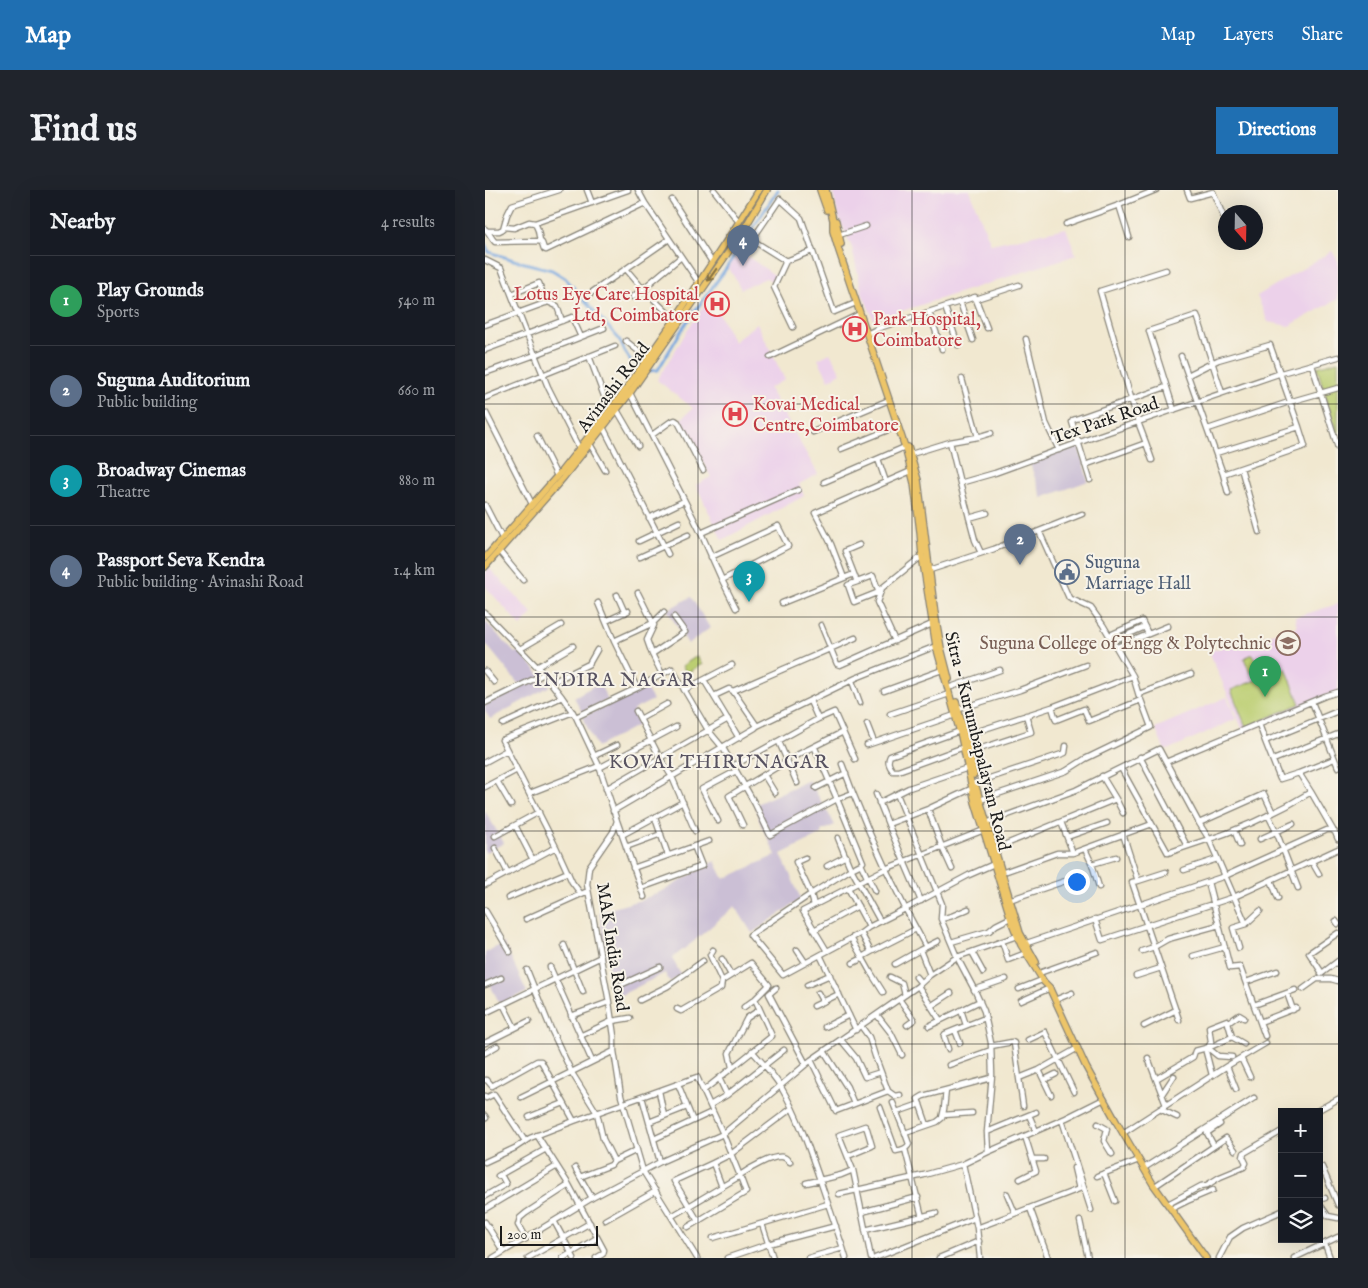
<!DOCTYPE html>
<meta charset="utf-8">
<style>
body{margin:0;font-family:"IM FELL English",serif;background:#20242c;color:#f1f3f6}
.controls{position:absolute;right:15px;bottom:15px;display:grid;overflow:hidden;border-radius:0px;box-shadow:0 5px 20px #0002}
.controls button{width:45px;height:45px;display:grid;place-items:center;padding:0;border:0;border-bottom:1px solid #363941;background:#171b24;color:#f1f3f6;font:25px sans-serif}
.compass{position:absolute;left:733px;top:15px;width:45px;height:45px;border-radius:50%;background:#171b24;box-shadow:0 5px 20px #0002;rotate:160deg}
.scale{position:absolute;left:15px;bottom:12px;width:98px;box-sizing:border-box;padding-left:5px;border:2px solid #1c1c1c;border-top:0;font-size:14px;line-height:18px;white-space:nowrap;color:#1c1c1c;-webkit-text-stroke:4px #f7f3e8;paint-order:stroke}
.you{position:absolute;left:591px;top:691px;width:18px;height:18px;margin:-12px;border:4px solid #fff;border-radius:50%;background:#1a73e8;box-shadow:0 0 0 8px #1a73e833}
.badge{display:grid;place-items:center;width:32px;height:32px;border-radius:50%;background:#1f6fb2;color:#fff;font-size:16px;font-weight:700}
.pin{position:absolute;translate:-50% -41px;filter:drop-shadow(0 1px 2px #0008)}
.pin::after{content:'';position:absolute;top:26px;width:18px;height:15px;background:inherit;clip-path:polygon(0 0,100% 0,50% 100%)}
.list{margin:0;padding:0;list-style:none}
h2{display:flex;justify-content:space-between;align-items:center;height:65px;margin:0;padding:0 20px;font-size:21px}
h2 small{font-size:16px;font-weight:400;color:#9ea1a6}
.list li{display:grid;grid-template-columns:32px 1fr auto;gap:15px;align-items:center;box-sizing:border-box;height:90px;padding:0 20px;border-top:1px solid #363941}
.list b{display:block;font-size:19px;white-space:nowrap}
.list p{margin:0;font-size:16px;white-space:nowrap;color:#9ea1a6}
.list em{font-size:16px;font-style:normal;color:#9ea1a6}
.icon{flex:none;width:28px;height:28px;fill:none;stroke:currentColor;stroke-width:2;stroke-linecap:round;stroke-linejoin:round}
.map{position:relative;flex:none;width:853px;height:1068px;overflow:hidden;border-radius:0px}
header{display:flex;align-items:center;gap:30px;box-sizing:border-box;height:70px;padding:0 25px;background:#1f6fb2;color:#fff}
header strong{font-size:24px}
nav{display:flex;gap:28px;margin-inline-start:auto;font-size:18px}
.intro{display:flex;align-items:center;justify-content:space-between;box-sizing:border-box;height:120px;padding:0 30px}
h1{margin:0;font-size:35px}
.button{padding:12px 22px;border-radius:0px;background:#1f6fb2;color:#fff;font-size:18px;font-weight:700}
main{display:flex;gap:30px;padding:0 30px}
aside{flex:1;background:#171b24;border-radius:0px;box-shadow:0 5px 20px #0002}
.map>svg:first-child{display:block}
.built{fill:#ecd1ea}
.industrial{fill:#cbbfd5}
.green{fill:#bbce71;stroke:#6c7546}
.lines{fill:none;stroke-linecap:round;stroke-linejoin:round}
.stream{stroke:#74a6df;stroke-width:1}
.canal{stroke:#74a6df;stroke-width:3}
.minor-casing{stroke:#868276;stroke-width:7}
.major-casing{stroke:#868276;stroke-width:8}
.minor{stroke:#fff;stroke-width:4.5}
.major{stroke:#edc569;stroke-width:5.5}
.oneway{stroke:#847042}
.grid{fill:none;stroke:#1c1c1c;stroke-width:1;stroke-opacity:0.55}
.labels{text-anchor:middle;stroke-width:4;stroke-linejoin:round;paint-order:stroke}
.health-label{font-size:18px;fill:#be3a42;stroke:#f7f3e8;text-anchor:start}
.street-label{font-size:18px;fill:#1c1c1c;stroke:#f7f3e8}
.service-label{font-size:18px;fill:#4e5e75;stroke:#f7f3e8;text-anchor:start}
.education-label{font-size:18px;fill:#785e54;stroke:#f7f3e8;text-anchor:end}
.neighbourhood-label{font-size:19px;letter-spacing:1px;fill:#575260;stroke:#f7f3e8}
</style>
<header>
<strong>Map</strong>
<nav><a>Map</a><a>Layers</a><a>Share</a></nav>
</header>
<div class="intro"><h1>Find us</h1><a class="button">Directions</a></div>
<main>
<aside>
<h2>Nearby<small>4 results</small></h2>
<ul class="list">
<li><span class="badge" style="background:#2e9e5b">1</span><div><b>Play Grounds</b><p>Sports</p></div><em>540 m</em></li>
<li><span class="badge" style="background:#5c6f8a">2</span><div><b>Suguna Auditorium</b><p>Public building</p></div><em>660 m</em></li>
<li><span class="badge" style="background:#0f9aa8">3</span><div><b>Broadway Cinemas</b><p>Theatre</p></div><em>880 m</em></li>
<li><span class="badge" style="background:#5c6f8a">4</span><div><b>Passport Seva Kendra</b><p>Public building · Avinashi Road</p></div><em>1.4 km</em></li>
</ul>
</aside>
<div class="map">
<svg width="853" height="1068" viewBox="0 0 853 1068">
<rect width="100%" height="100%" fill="#f7f3e8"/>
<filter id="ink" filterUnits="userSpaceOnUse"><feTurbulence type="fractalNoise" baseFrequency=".02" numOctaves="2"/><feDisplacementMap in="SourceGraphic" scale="10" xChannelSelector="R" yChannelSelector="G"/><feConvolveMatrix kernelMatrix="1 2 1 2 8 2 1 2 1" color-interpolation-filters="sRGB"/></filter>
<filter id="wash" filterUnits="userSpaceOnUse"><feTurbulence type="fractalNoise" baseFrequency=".0096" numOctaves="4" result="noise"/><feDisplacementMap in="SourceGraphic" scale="20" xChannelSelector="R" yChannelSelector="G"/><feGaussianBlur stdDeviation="1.12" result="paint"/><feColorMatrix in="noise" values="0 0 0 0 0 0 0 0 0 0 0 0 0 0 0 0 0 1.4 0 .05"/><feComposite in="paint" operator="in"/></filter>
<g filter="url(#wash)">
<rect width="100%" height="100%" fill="#f1e8d0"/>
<path class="built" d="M347,0H484L506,54L581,38L591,65L389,130L377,103L367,58L354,28Z
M255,61L292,87L288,92L281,88L256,99L244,78Z
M847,61L853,71V109L804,136L783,132L772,106Z
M225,107L249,152L272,133L300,190L284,198L333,284L314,294L319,306L237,350L211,295L226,287L195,230L208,218L172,190L210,128Z
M345,163L356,183L344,190L333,169Z
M4,378L47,423L36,436L0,396V382Z
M853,414V505L839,509L759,543L724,461L812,437L810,427Z
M742,507L751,529L680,561L670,538Z"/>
<path class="industrial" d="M593,254L603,291L557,308L544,271Z
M206,407L225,438L203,454L182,420Z
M0,431L30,463L34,461L65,496L5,529L0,521V515L36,497L0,453Z
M114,493L123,510L97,522L89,507Z
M160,497L168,510L148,520L155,534L112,557L97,527Z
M324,590L350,635L336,641L337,644L296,664L316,709L267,743L250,716L208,752L187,768L196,785L185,792L180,783L128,809L114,722L156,710L182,699L220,676L230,671L239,689L291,665L276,635L269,615Z
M0,621L19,653L0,663Z
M19,753L42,802L15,814L3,791L0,792V763Z"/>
<path class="green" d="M853,171V248L832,177Z
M768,464L775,479L765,483L759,468Z
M212,466L217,474L202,483L197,476Z
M801,478L815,514L761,537L746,500Z"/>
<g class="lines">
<path class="stream" d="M219,1068H221"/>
<path class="canal" d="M0,54L4,62L32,71L67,80L80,88L134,149L140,162L146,171L164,181L173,180L199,136L240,80L293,0"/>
</g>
</g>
<g filter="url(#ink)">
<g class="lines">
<defs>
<path id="minor" d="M102,0L107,13
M153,0L160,13L214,93
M229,0L254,32
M702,0L705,8L728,2L739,28
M187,10L227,72
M581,34L634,15
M19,37L29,38L44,32L50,33
M0,39C4,42 6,48 10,52L55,51L57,53L59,59L61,60L160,13
M3,41H14L18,39L22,25L27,15L74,0
M256,43L301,71
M354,45L381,36
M644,47L634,15L671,0
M267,50L295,9L316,28L349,122L371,113
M55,51L53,40L50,33L143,0
M0,70L16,78L50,165L119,138
M141,79L158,99L184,124
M27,104L54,93L61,113
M103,105L184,49
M148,107L196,67
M491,109L534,95
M475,112L488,150
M460,117L473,155
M444,122L457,159
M0,135L63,112L72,116L77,131
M308,137L289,97L301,71L327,61
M382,144L394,138L490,107L502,138
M541,149L561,233L574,260
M141,151L162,168
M0,160L87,127L96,147
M104,166L119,206L126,217
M696,166L738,284L820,256L814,237L731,263
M285,167L375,124
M827,175L853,258
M0,183L50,165L63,197L94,258
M703,185L733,170L785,155L814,237
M145,203L216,343L237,390L251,418
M0,208L130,156
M132,220L153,256
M689,220L664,141L712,125L737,203
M1,223L47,314
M118,237L183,364
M723,239L804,212L853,198
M328,242L404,210
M167,245L185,232L190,230L193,232L218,280
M52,246L72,286
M493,247L506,243
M465,252L493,247L477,189
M661,253L653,232L615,101L681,80
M105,254L120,280
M356,259L413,236
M423,265L465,252L475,293L510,283L609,247L796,183L853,167
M393,269L401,292
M600,275L661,253L667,270
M756,278L774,342
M738,284L743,303
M605,290L587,232L588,230L681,197
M339,292L420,257
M475,293L490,350L496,363
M0,315L17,348
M164,328L199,311
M484,328L502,323
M554,341L584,408L606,418L618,435L648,486L567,517
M216,343L313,300
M154,351L194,332
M14,361L38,390
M155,367L203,345
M226,367L293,336L303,356L237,390
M445,380L509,359L597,324
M369,384L360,361L374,355
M359,388L369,384L372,392L388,386L394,402L369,412L363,395L372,392
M153,403L169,435L162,450L167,464L177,484
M132,405L140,423
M113,413L129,451L152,498
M297,413L359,388L346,354L330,323L426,281
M0,423L59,484L77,507L91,527L114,576L132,631L128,642L104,677L102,694L124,812L129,846V861L136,906L158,981L212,1068
M121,431L143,421
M336,435L352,474L355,475L447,434
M625,445L657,431L663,444
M129,451L168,433L179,422
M410,451L392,412L397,398L437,366
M628,451L660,437
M632,457L683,436
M35,459L76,435
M167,464L200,442L189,427
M52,477L88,456
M0,481L9,492
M648,486L654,506
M219,490L254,548
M367,491L375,513
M66,493L104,474L112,460
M466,497L515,480
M199,500L247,475
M248,501L272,536
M399,501L457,480
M654,504L706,484
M229,506L244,499L248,501L370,448
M325,511L333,529
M827,512L853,577
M0,513L59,484
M471,520L535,500L601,475
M151,521L175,568L187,587L210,641
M405,524L464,504
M91,527L152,498L187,479L223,540L238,558L270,614L285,645L352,609L330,558
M155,529L182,514
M18,534L77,507
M382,534L389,552
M774,534L780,551
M475,541L405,566C402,572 404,576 408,581H413L479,557
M481,545L567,517L571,530L599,519L604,531L656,510L666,537L600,569L581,581L495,610
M294,552L312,593
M382,555L470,525
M485,562L546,542L541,525
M312,565L358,542
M109,566L132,555
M655,567L702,656
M788,570L853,544
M0,572L22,560
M681,572L840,506L853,502
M357,574L368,603
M248,576L333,529L349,522L370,569
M114,578L191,537
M636,578L683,663C702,656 722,650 742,643C771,632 800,618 826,602L848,640
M814,583L849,569
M279,585L290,603
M12,591L26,615
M490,593L580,563L581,556
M0,597L32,580
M331,598L361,583
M121,599L243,529
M826,602L814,583L795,589L780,551L853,521
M45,603L114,576
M391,604L403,634
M412,604L424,598L483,578
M631,609L638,623
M394,613L412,604L457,714L456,729L472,767L490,801L499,821L506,853L507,885L502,942L503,962L478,974L492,1038L495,1068
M443,619L457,657L467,679
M128,621L270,538L272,536L371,488L451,456
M783,625L791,641L813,698
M170,628L183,665
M132,631L159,707
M233,631L217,599L251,581
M576,632L588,663L667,634
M501,633L591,600L674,559L714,633L724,649L761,734
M714,633L779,604L788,623
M30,635L48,670
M258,635L244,606L302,571
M749,640L755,655
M638,644L653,691L681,682
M137,645L198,612
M10,646L54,622
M582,647L622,633
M353,648L364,675L395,731
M775,649L808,634
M71,657L87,692L96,704
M141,657L176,644
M10,658L23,683
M509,659L631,609L617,586
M600,659L607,674L614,697
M320,668L311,672L326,704L366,679L376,674
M827,672L834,684
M607,674L631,667
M342,676L361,666
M148,678L224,651
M699,680L732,669
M516,683L572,663H588
M382,687L376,674L378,672L352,609L368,603C389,656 413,707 441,757L435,760L445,785
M383,687L390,701
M590,687L593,697
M786,690L793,708
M653,691L647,692L694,830
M723,692L745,778L755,777L780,846
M0,695L71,657L17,550L88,522
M156,698L217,676L209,656
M363,698L384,737
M23,708L83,682
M524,710L598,685
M436,711L403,634L443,619L488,598
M329,715L326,704L265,745L298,785L335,765
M0,720L25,762
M41,729L103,701
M456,729L467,726L483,719
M610,729L617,750L749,707L853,659
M851,731L853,734
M329,740L373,716
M376,743L386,762L431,739
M366,748L377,767L386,762
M517,751L523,770L541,763
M466,752L504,741L511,735L525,728
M539,754L740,686L842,640H847L850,642L853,649
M79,755L98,802
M441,757L453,751
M754,758L748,738L761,734L775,721
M228,760L225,765L237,791
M312,760L320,772
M342,761L318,721L400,679L499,640
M657,761L669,757L683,749L734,735
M487,762L498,782
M708,766L740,757
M377,767L386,783L398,802
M237,769L246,785
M368,773L378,768
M410,774L435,760
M65,777L107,871
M42,780L65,837L87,883L112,923L118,949L129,971
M557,782L612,762
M837,783L824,763L853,743
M836,784L853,771
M651,786L676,778
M405,787L417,793L420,805
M431,787L436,793
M761,792L792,781
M0,795L16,788
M322,795L345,785
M433,796L455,830
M131,797L175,777
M291,798L284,804L321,874
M534,799L557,790
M818,799L832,789H846L853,791
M489,800L521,789
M333,803L338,812
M802,803L808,820
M414,809L429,830L422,835
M155,810L183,796L218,771
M570,810L587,803
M536,811L565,798
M18,814L30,838
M769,815L810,800
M329,816L354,804
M446,816L466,803
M192,819L196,821L236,798L237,791L266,773L284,795L270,809L259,817
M476,820L481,835
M0,823L116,767
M392,825L406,843L417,865
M86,826L124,812
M775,832L811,818
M743,833L747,847L759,854
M444,836L495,811
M659,836L691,820
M340,837L364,825
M371,840L335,765L376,743L384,737L420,719L484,685L509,674
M470,840L475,853
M95,846L127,831L145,828
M356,850L371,868L380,887L396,882
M543,850L560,842L589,902
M0,853L44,831
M506,856L527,852L529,853L538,916
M723,858L733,866L747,867
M463,859L459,846L460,844L500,828
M267,861C277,872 288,884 296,897C313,926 324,958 335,990L356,985L368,980
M339,861L362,897L369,914
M0,863L12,856
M663,868L681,915
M756,868L765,887
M326,870L351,921L403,901L390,866L384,847L376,836
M464,875L506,860
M742,876L751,899
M247,877L244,863L262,828L274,820
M554,880L566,905
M727,885L721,862L726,852L724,837L742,830L743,833L754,825L759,828
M234,888L242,905L299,860
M534,888L554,880L593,858
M671,889L708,867L710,861L725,857L747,847
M0,890H2L7,896L52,871H56L89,931L212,887L238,944L255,986L187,1026
M559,890L571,884
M193,894L208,931
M174,901L179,926
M218,901L287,846L270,809
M403,901L410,906L415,905
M677,904L689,886
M0,906L1,908L9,904L40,951
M36,907L129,861
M157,907L175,972
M408,913L420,943
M225,915L242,905
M395,917L411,961C416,960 422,959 424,954L420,943L452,932L457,928L459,919L461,900L506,888
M675,919L692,927
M412,922L435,914
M830,922L853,909
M458,925L487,923
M544,925L551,941
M0,926L1,928
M44,927L79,913
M577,930L606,1020
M164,932L202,917
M613,934L622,939L619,951L627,964
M442,935L433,909L438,906L461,900
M502,942L551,922
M638,943L742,876L781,853
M52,945L84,995L119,1060L118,1064L111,1068
M169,949L227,922
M729,956L722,943L735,934
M420,959L437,1027
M503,962L581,928L619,909
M363,966L387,956L382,939L380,936L354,945L368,980L386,1068
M548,969H559
M0,972L30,958L45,948L89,931
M228,973L246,964L307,918
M837,977L853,1015
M90,978L107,1008
M659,978L769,908
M619,983L630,1011
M255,985C264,979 287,965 298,967C302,968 302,970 305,972
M13,986L61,959
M612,986L654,970
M95,987L126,975L129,971L152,960
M535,989L551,981L540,946
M321,993L335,990L358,1058
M670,996L741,948L750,960
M354,1004L439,985L478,974
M522,1004L530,1023
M0,1006L21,994L16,985
M834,1010L840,1008
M834,1013L843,1026L853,1028
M683,1014L716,996L722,995L735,987L759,977L761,973L758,967L759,963L797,941
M545,1018L563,1068
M0,1019L72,976
M686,1019L702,1011L728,1000
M377,1022L433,1007
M120,1030L171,1001
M69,1031L89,1068
M213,1031L261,1002L255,986
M595,1031L603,1068
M0,1032L18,1061
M277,1034L288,1068
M203,1037L213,1031L189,991L228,973L237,997
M492,1038L594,999L589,978
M380,1040L451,1023
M228,1048L343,1014
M41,1049L33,1035L35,1028L41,1023L84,995
M840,1054L845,1068
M8,1068L107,1008L175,972L238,944L326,870L433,796L445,785L472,767L532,746
M43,1068L105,1033
M78,1068L112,1048
M242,1068L283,1054L351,1036
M323,1068L358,1058L361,1068
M390,1068L490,1028
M454,1068L494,1051
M734,1068L745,1047L758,1038L797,1021
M809,1068L853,1047"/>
<path id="major" d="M335,0L342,20
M341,0L348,30V41L353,58L420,257L429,293L435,341L437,366L451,456L476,546L490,612L527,733L536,755L559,792L564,797L601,877L632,933L668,994L721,1068
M351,31L356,54
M423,257L433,290L450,424L456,458L464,489
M0,368L74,284L139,202L188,132L250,38L274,0
M0,377L78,288L145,203L258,41L282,0
M471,512L485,562L489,585
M491,597L535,743L551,772"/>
</defs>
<use href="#minor" class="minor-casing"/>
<use href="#major" class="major-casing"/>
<use href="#minor" class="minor"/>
<use href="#major" class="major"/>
</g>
<defs><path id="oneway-shaft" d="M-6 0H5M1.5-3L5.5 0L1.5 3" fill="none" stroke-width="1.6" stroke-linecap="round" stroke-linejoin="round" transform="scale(1.25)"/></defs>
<use class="oneway" href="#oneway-shaft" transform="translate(227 85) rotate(125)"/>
</g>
<path class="grid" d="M213,0V1068M427,0V1068M640,0V1068M0,214H853M0,427H853M0,641H853M0,854H853"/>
<defs>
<symbol id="hospital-ring" viewBox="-11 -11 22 22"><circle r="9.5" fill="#f7f3e8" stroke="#e0444e" stroke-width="1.5"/><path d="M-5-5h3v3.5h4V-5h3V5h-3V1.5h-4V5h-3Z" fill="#e0444e"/></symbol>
<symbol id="civic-ring" viewBox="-11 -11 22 22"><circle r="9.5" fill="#f7f3e8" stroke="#5c6f8a" stroke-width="1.5"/><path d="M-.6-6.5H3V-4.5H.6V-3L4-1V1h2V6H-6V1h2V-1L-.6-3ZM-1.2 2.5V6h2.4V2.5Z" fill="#5c6f8a"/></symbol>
<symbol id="university-ring" viewBox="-11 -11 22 22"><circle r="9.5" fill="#f7f3e8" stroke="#8d6e63" stroke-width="1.5"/><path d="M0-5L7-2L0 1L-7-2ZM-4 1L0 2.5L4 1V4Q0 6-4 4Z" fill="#8d6e63"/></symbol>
</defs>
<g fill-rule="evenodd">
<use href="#hospital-ring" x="218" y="100" width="28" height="28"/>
<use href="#hospital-ring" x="356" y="125" width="28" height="28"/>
<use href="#hospital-ring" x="236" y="210" width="28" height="28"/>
<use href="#civic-ring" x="568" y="368" width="28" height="28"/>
<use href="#university-ring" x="789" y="439" width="28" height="28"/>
</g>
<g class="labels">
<g class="health-label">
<text x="214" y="110" text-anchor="end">Lotus Eye Care Hospital<tspan x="214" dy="21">Ltd, Coimbatore</tspan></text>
<text x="388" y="135">Park Hospital,<tspan x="388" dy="21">Coimbatore</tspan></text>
<text x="268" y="220">Kovai Medical<tspan x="268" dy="21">Centre,Coimbatore</tspan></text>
</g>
<g class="street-label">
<text transform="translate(128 197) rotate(-53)" y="6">Avinashi Road</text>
<text transform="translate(620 230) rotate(-19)" y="6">Tex Park Road</text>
<text transform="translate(493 551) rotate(76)" y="6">Sitra - Kurumbapalayam Road</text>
<text transform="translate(128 757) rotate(81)" y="6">MAK India Road</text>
</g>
<g class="service-label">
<text x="600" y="378">Suguna<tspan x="600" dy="21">Marriage Hall</tspan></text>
</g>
<g class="education-label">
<text x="786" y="459">Suguna College of Engg &amp; Polytechnic</text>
</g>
<g class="neighbourhood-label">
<text x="130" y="496">INDIRA NAGAR</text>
<text x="234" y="578">KOVAI THIRUNAGAR</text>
</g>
</g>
</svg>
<div class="controls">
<button>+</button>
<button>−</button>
<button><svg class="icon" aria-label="layers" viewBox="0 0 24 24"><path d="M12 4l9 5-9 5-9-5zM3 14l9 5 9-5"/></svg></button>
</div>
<svg class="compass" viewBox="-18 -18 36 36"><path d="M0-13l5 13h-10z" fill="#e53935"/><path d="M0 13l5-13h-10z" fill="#9ea1a6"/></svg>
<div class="scale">200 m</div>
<div class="you"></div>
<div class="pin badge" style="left:780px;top:507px;background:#2e9e5b">1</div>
<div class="pin badge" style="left:535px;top:375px;background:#5c6f8a">2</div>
<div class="pin badge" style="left:264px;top:412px;background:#0f9aa8">3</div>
<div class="pin badge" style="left:258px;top:76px;background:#5c6f8a">4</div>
</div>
</main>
